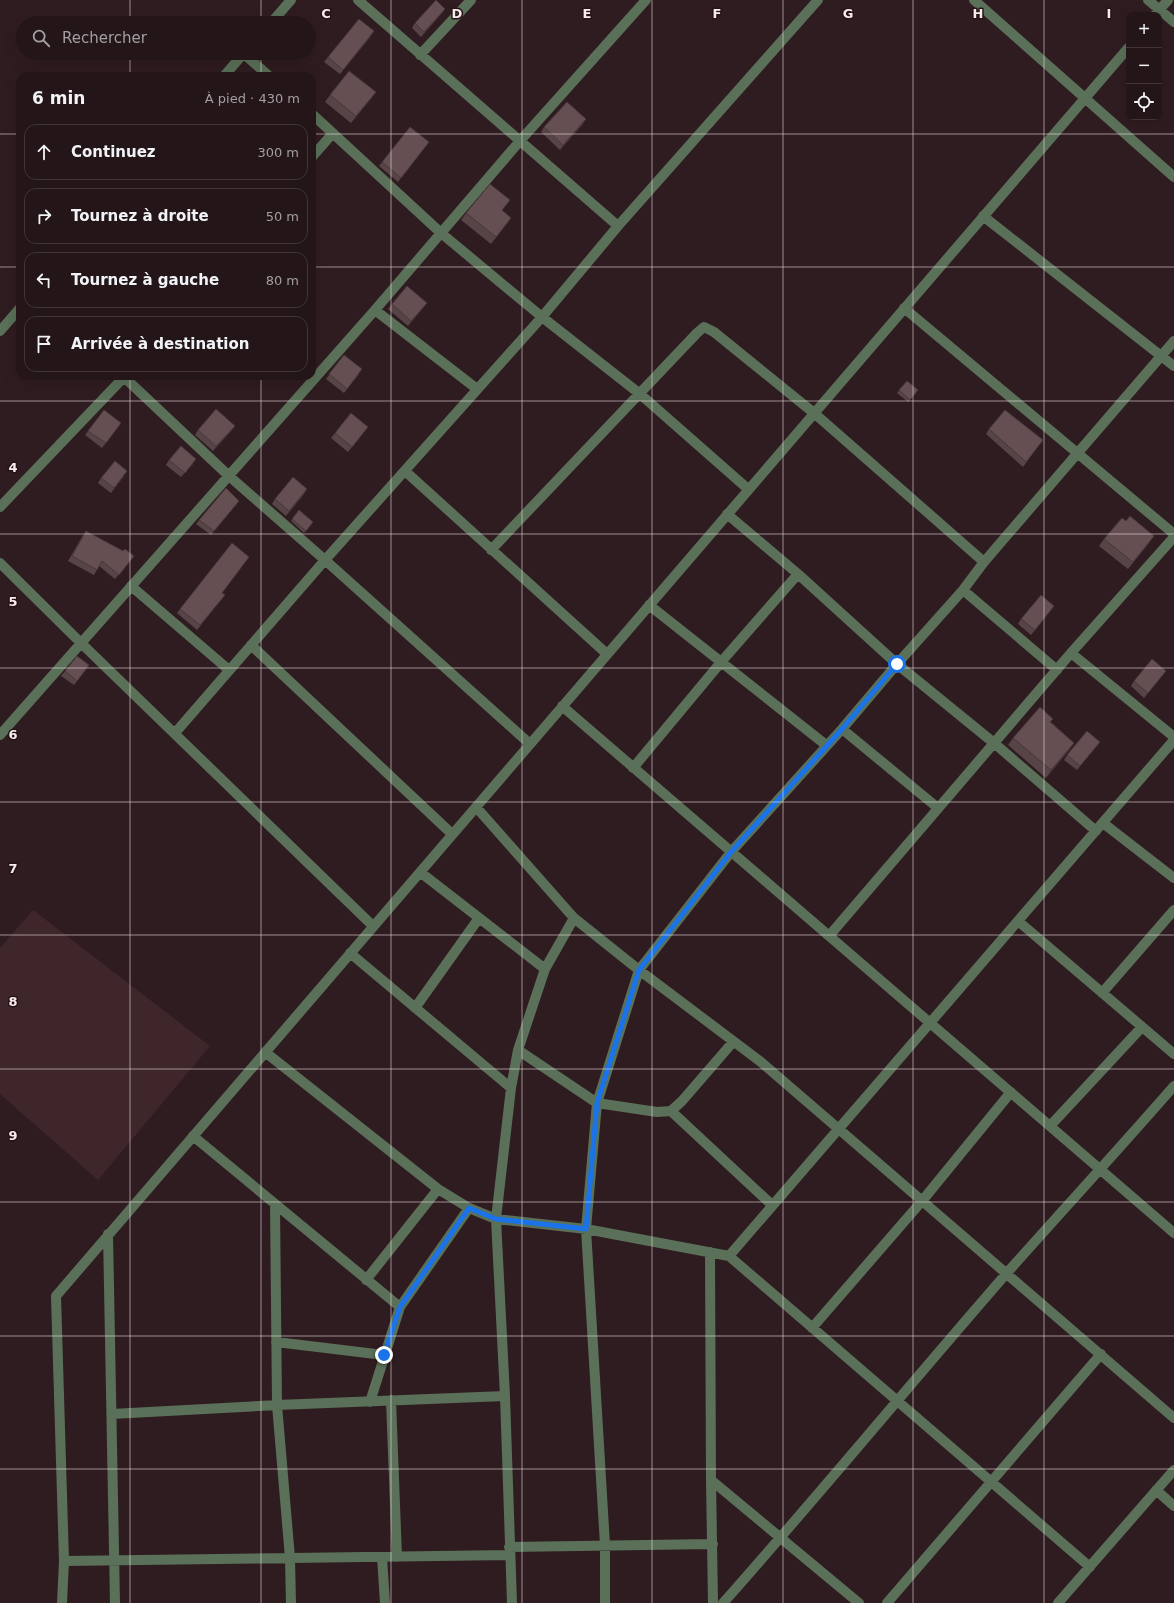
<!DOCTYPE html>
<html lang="fr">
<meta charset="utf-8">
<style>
body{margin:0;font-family:"DejaVu Sans",sans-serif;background:#2f2225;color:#f1f3f6}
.controls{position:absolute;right:12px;top:12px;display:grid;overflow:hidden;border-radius:8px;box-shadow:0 4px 16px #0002}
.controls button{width:36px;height:36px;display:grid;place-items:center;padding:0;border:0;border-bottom:1px solid #403437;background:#231518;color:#f1f3f6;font:20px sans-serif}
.stop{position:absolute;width:12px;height:12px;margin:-9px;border:3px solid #1a73e8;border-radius:50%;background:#fff}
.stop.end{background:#1a73e8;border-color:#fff;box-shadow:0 1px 4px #0008}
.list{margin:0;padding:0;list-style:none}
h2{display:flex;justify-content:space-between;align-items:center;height:52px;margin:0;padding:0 16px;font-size:17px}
h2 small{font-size:13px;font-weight:400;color:#a39fa2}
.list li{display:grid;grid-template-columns:26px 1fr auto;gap:12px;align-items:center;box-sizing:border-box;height:56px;margin:0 8px 8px;padding:0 8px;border:1px solid #403437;border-radius:12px}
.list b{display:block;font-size:15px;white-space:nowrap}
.list em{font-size:13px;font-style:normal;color:#a39fa2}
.icon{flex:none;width:22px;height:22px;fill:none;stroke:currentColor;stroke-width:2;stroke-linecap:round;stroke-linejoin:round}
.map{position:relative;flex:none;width:1174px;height:1603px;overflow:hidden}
.search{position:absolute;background:#231518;box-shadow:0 4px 16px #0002;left:16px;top:16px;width:300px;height:44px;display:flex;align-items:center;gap:10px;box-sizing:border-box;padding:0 14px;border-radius:22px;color:#a39fa2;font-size:15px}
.panel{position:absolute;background:#231518;box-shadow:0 4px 16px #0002;left:16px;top:72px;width:300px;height:308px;border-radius:12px}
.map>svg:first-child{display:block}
.built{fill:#3f262a}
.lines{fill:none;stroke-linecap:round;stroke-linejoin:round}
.minor{stroke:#5a7058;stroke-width:10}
.wall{fill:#574447}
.shaded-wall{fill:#473739}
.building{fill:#654f52;stroke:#473739}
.route{stroke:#1a73e8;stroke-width:5}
.grid{fill:none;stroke:#f8ebed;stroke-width:1;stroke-opacity:0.55}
.grid-label{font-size:13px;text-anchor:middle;font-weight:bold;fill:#f8ebed;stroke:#251316;stroke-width:3;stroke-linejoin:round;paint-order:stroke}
</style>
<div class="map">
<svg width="1174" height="1603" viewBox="0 0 1174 1603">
<rect width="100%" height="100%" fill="#2f1c20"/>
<path class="built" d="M33,910L210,1046L98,1180L0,1094V948Z"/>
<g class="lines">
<path class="minor" d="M358,0L618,226
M974,0L1174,177
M1148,0L1174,22
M1155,15L1168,0
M271,23L291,0
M244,54L269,76
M420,55L471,0
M224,76L244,53
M312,114L441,233L542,317L640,394L748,489
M312,157L333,133
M983,216L1174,366
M904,308L1174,534
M375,310L477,389
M0,331L20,308
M124,377L229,476L325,560L530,744
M405,471L607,654
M0,507L125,376
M727,514L798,574L897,664L994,743L1096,831
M491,550L697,333L704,327L714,332L814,413L984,562
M0,563L81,643L373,926
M131,586L229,670
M963,590L1057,670
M649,605L826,745
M251,645L452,834
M1071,653L1174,737
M562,706L1174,1233
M842,729L938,808
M175,733L325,560L542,317L618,226L818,0
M0,735L375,310L519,142L646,0
M633,768L722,661L798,574
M476,807L574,918L545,969L518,1050L511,1088L496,1219L505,1396L512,1603
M1103,823L1174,878
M420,872L545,969
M574,918L639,970L761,1062L1174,1418
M1018,921L1174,1054
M829,936L1071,653L1174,537
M350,953L511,1088
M1102,993L1174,910
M415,1008L479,918
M518,1050L597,1103L657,1112L671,1111L682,1101L733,1042
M265,1052L438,1189L469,1208L496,1219L586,1229L729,1256L1090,1567
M671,1111L772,1205
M1050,1126L1142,1027
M193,1136L400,1307
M275,1204L277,1405L290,1558L291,1603
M108,1234L115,1603
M710,1252L711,1480L713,1603
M729,1256L1174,740
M366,1280L438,1189
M812,1328L922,1201L1011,1092
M276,1342L384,1355
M391,1400L397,1557
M370,1402L400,1307L469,1208
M112,1414L277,1405L505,1396
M711,1480L859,1603
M1156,1490L1174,1506
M509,1547L713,1544
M382,1557L385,1603
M64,1561L510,1555
M62,1603L64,1561L56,1296L1129,47
M605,1603V1545L586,1229L597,1103L639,970L731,852L842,729L897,664L963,590L984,562L1174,341
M723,1603C819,1495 911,1383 1006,1274C1062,1211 1119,1149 1174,1086
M887,1603L1101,1354
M1058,1603L1174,1470"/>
</g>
<path class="wall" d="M445,9L442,13L421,37L412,28L415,23Z
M371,36L340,74L324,62L328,57Z
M376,92L351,123L325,102L330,95Z
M583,124L560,150L541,132L544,127Z
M426,146L398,182L379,166L382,162Z
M510,200L502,210L506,225L491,244L461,220L466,213Z
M392,304L423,308L408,326L388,309Z
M344,355L359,374L344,393L326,379Z
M907,381L918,390L908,402L897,393Z
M104,410L121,423L102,448L85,435Z
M235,426L231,431L213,451L195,435L198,430Z
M368,427L348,452L331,438L335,433Z
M989,429L1043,440L1023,467L986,434Z
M169,460L193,464L181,477L166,465Z
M124,476L111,493L98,483L101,478Z
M304,494L286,516L272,504L275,499Z
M239,501L211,535L196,524L199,520Z
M299,510L313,522L304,533L291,521Z
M86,531L123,551L134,556L115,579L99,566L94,575L68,561L83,535Z
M1104,539L1149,543L1128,569L1099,546Z
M222,593L225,595L197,630L177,613L180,609Z
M1054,606L1031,635L1018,624L1021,619Z
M86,670L74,685L61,676L65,671Z
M1166,671L1144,698L1131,686L1134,681Z
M1051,722L1074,743L1069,750L1046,778L1008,745L1013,738Z
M1100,742L1077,770L1064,760L1067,755Z"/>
<path class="shaded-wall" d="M445,9L442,13L421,37L424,32Z
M374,31L371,36L340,74L343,70Z
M376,92L371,99L351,123L356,116Z
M586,119L583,124L560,150L563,145Z
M511,218L506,225L491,244L496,237Z
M427,303L423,308L408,326L411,321Z
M235,426L231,431L213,451L216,446Z
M307,489L304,494L286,516L289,511Z
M239,501L236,505L211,535L214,531Z
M1154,536L1149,543L1128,569L1133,562Z
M1074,743L1069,750L1046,778L1051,770Z"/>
<path class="building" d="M436,0L445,9L424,32L415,23Z
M359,19L374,31L343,70L328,57Z
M349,71L376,92L356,116L330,95Z
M567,102L586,119L563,145L544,127Z
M410,127L429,142L401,178L382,162Z
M490,184L510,200L502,210L511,218L496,237L466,213Z
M407,286L427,303L411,321L392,304Z
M344,355L362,369L347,389L329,374Z
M907,381L918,390L910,400L899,390Z
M216,409L235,426L216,446L198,430Z
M104,410L121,423L106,443L88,431Z
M1005,410L1043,440L1026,462L989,429Z
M351,413L368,427L352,447L335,433Z
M181,446L196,459L185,473L169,460Z
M115,461L127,471L114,488L101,478Z
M293,477L307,489L289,511L275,499Z
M226,488L239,501L214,531L199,520Z
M299,510L313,522L306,531L292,519Z
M1130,516L1154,536L1133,562L1104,539L1122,518L1126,521Z
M86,531L123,551L125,549L134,556L119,575L102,561L97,570L72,556Z
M232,543L249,557L222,593L225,595L200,625L180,609Z
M1041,595L1054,606L1035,630L1021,619Z
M77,656L89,665L77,681L65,671Z
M1152,659L1166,671L1148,693L1134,681Z
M1040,707L1053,719L1050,722L1074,743L1051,770L1013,738Z
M1087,731L1100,742L1080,766L1067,755Z"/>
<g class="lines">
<path class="route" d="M384,1355L400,1307L469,1208L496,1219L586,1229L597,1103L639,970L731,852L842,729L897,664"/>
</g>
<path class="grid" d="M130,0V23M261,0V23M391,0V1603M522,0V1603M652,0V1603M783,0V1603M913,0V1603M1044,0V1603M130,53V76M261,53V76M0,134H20M312,134H1174M0,267H20M312,267H1174M130,376V1603M261,376V1603M0,401H1174M0,534H1174M0,668H1174M0,802H1174M0,935H1174M0,1069H1174M0,1202H1174M0,1336H1174M0,1469H1174"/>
<g class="grid-label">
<text x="326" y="18">C</text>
<text x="457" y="18">D</text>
<text x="587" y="18">E</text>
<text x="717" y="18">F</text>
<text x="848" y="18">G</text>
<text x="978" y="18">H</text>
<text x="1109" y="18">I</text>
<text x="13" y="472">4</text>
<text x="13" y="606">5</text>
<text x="13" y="739">6</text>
<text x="13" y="873">7</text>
<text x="13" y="1006">8</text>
<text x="13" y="1140">9</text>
</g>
</svg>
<div class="controls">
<button>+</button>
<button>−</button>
<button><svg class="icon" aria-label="locate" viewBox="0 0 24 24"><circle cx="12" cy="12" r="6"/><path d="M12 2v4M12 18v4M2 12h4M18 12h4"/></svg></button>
</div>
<div class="stop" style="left:897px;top:664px"></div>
<div class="stop end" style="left:384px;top:1355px"></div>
<div class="search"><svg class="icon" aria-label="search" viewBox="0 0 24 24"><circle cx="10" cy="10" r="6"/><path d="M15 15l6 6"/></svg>Rechercher</div>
<section class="panel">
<h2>6 min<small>À pied · 430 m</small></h2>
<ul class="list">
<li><svg class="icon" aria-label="ahead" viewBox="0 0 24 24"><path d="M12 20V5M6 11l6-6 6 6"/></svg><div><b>Continuez</b></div><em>300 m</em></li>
<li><svg class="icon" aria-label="right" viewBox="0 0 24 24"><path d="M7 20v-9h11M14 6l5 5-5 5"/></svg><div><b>Tournez à droite</b></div><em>50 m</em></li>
<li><svg class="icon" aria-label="left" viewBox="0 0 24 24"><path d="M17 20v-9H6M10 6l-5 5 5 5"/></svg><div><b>Tournez à gauche</b></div><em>80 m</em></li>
<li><svg class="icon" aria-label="arrive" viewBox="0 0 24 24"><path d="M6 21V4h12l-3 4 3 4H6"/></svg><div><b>Arrivée à destination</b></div></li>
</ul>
</section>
</div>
